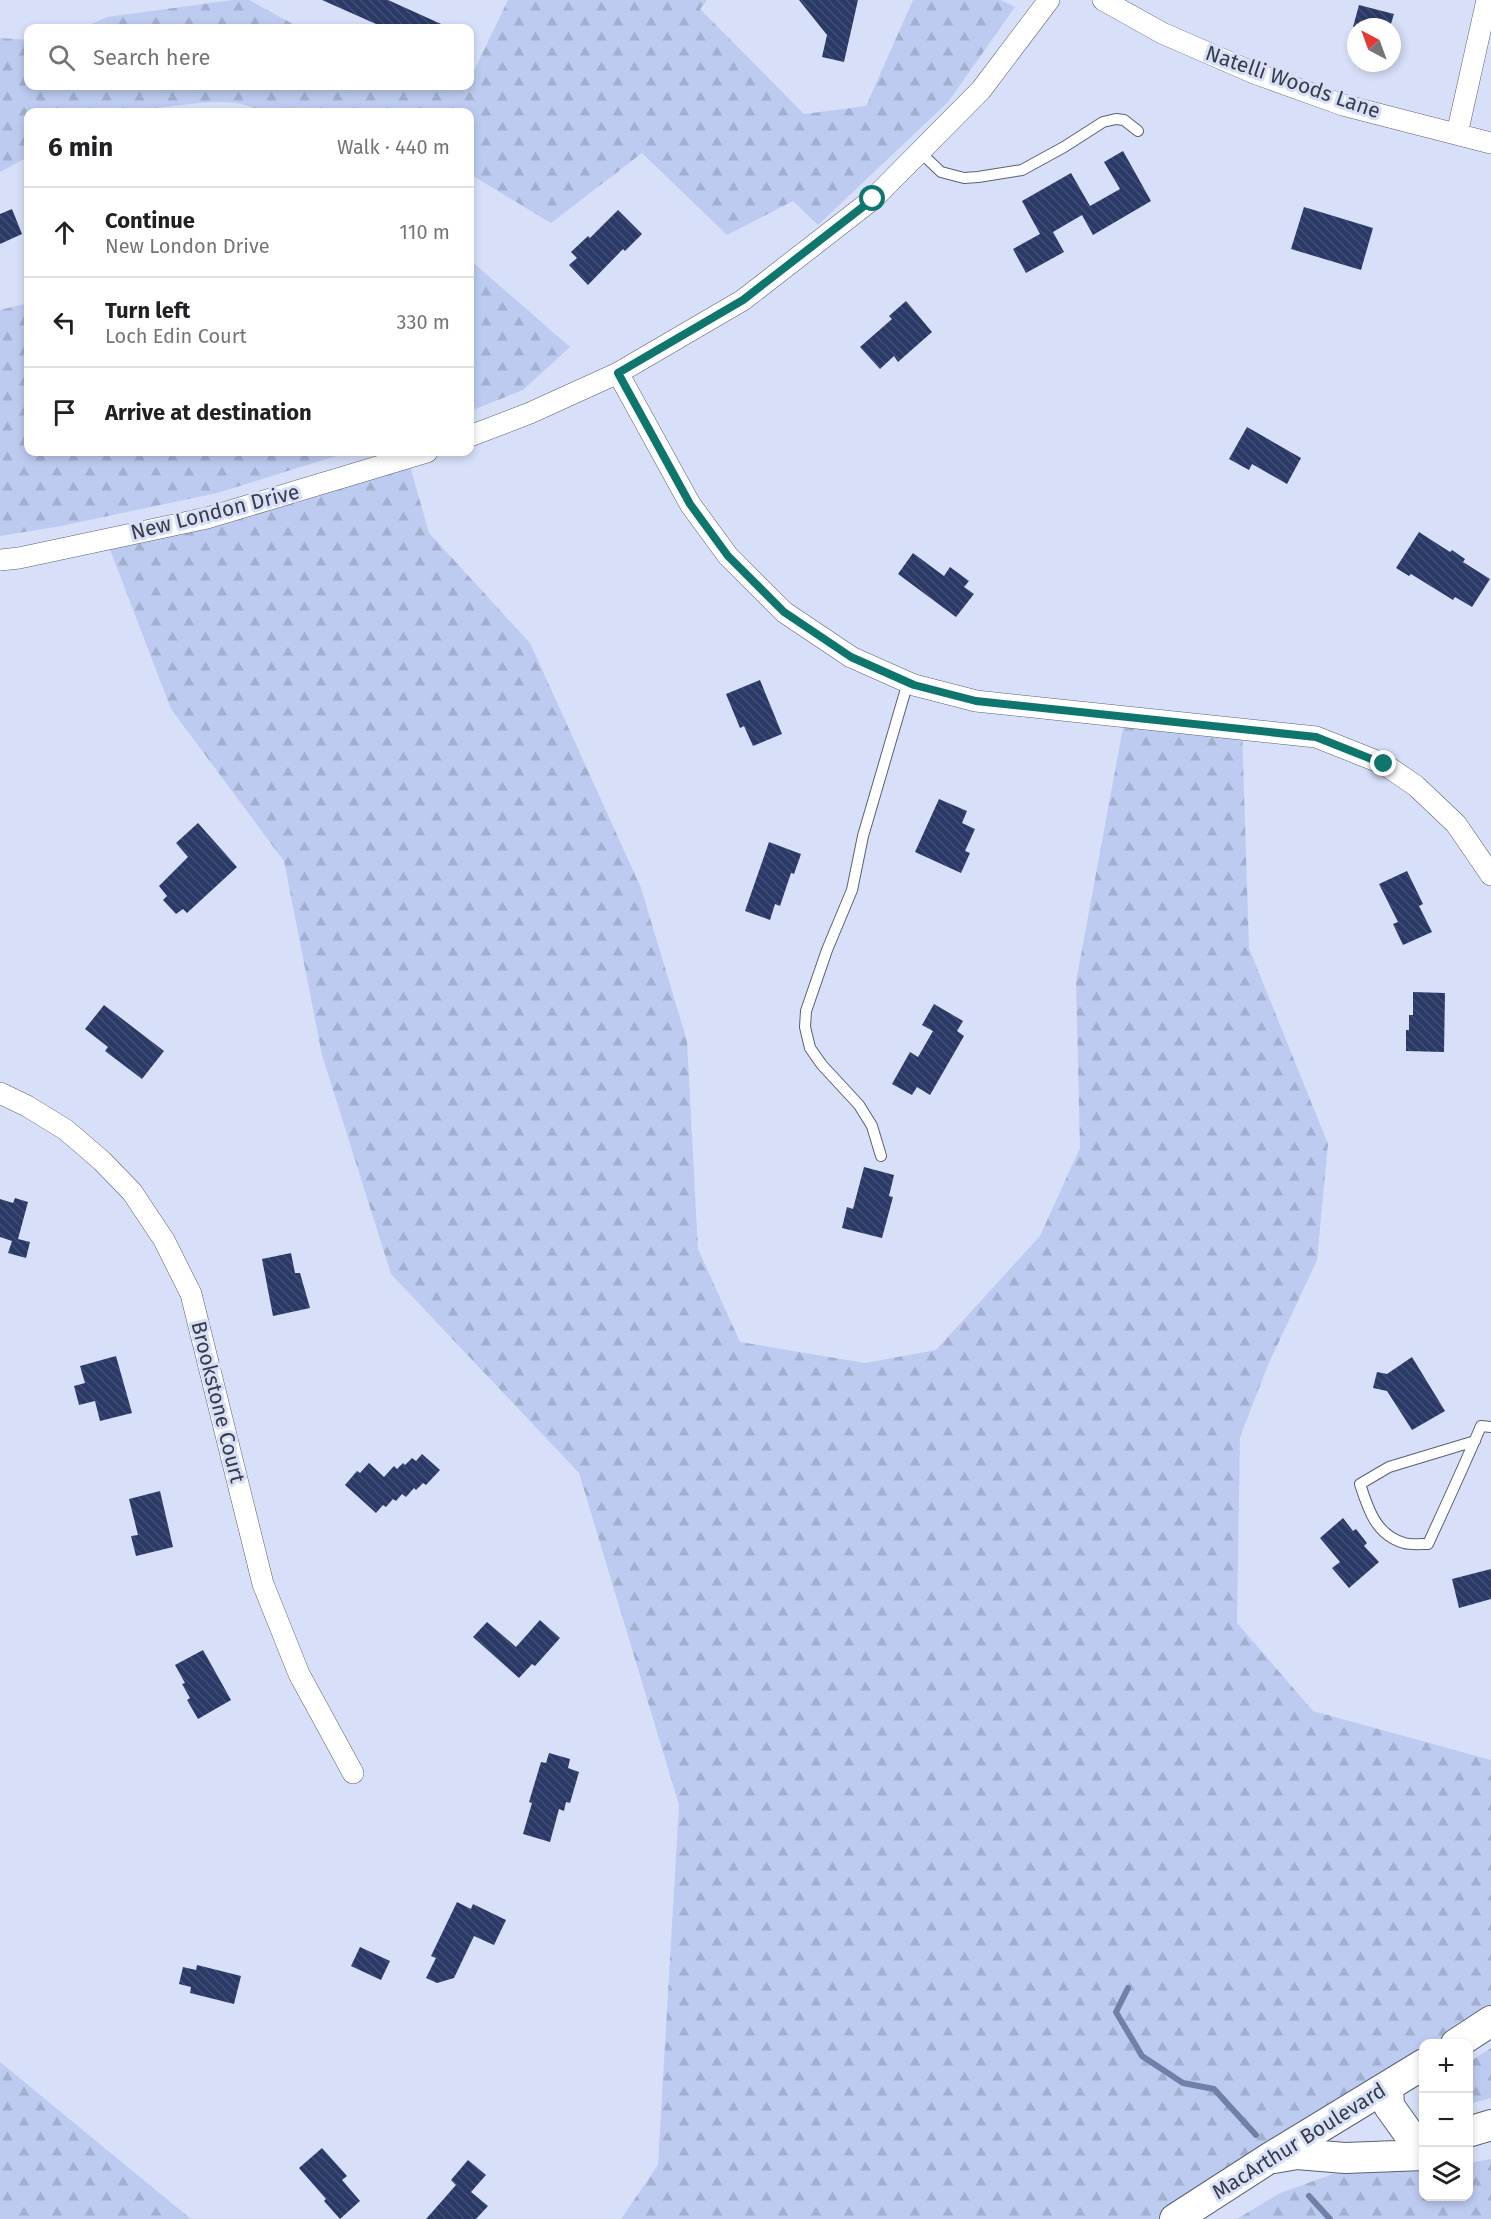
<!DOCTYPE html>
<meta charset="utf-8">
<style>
body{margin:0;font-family:"Fira Sans",sans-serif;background:#f6f6f6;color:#202124}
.controls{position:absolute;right:18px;bottom:18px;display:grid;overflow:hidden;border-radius:12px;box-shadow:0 3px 9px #0003}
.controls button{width:54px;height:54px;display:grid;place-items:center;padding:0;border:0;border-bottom:2px solid #e0e0e0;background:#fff;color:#202124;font:30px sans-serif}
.compass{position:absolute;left:1347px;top:18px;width:54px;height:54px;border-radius:50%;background:#fff;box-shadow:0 3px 9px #0003;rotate:319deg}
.stop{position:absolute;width:18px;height:18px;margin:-14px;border:4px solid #0f766e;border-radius:50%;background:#fff}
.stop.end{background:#0f766e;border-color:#fff;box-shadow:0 2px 6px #0008}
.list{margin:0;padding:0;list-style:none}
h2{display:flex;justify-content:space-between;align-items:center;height:78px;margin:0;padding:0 24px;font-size:26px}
h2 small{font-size:20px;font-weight:400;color:#757577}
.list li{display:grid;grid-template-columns:39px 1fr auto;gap:18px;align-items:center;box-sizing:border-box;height:90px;padding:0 24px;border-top:2px solid #e0e0e0}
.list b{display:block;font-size:22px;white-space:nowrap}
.list p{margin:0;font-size:20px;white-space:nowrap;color:#757577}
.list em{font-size:20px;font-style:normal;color:#757577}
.icon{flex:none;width:33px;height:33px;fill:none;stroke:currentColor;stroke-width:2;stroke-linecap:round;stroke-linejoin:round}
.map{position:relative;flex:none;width:1491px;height:2219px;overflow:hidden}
.search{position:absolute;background:#fff;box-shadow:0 3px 9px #0003;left:24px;top:24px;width:450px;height:66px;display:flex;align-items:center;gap:15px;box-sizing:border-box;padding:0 21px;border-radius:12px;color:#757577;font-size:22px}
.panel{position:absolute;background:#fff;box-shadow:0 3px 9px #0003;left:24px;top:108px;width:450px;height:348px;border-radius:12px}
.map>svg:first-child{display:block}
.forest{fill:url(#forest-firs)}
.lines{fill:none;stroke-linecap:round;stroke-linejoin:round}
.stream{stroke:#7180a8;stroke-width:6}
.building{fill:url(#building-back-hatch)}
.lane-casing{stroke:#596175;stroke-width:12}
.street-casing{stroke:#596175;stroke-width:22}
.secondary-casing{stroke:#596175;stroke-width:32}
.lane{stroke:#fff;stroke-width:10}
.street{stroke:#fff;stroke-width:21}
.secondary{stroke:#fff;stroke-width:30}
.route{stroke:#0f766e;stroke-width:8}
.labels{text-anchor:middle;stroke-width:6;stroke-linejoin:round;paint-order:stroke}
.street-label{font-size:21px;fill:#383c45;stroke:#d7e0f8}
</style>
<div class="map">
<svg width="1491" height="2219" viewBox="0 0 1491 2219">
<defs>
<pattern id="forest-firs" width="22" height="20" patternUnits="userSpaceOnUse" patternTransform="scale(1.5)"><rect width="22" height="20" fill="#bdcbf0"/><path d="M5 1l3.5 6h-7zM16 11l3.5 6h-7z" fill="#a3afcf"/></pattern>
<pattern id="building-back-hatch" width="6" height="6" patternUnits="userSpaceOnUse" patternTransform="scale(1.5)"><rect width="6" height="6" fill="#2a3966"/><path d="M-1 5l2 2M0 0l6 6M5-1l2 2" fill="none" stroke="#414e75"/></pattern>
</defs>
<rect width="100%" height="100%" fill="#d7e0f8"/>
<path class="forest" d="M233,0H249L300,28H84L107,17Z
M508,0H707L700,9L804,114L866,106L913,0H1001L1015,7L948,102L818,225L793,201L727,235L642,153L551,223L470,174V112H260C235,91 158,110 125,112C93,115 60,112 28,112V157L0,172V38L28,40V86H402L411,90L470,86V79Z
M470,260L570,347L523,390L470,411Z
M28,303V452H349L217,493L61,526L0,536V310Z
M408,459L429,533L530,643L641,888L687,1041L698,1249L740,1342L865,1363L936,1350L1040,1236L1080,1148L1076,982L1125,717L1242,729L1249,948L1328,1144L1317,1260L1268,1365L1240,1437L1237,1623L1313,1711L1491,1760V2021L1456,2043L1424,2044L1423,2064L1175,2219H621L658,2165L679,1805L579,1473L391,1274L322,1055L284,861L171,709L106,539Z
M1491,2048V2098L1469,2104V2062Z
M0,2062L191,2219H0Z
M1491,2159V2219H1237L1280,2193L1333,2174L1423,2169L1424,2196H1468L1469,2163Z"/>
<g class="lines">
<path class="stream" d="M1128,1988L1116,2012L1142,2056L1183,2083L1214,2089L1256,2135
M1309,2196L1330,2219"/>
</g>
<path class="building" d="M322,0H388L450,28H385Z
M799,0H858L844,62L822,57L827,35Z
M1359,5L1394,14L1390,27H1353Z
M1123,151L1151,201L1093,235L1082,215L1053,232L1064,252L1026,273L1013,249L1040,234L1022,201L1071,173L1090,206L1120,189L1104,162Z
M1304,207L1373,228L1361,270L1291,249Z
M12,209L22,234L0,244V214Z
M618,210L642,234L625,251L623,249L588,285L569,265L577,258L571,252L588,236L590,238Z
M906,301L932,332L898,362L894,356L880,369L860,347L892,319L889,316Z
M1247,427L1301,458L1287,484L1252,464L1249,470L1229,459Z
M1419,532L1450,552L1452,550L1465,559L1463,562L1490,579L1472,607L1455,597L1453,600L1411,574L1409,576L1396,568Z
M913,553L944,576L950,567L969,581L964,587L974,594L956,617L898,574Z
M760,680L782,734L753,746L744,726L740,728L726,694Z
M939,799L967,811L962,823L975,829L965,851L970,853L961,873L915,852Z
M198,823L237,867L187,913L183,909L176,914L163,900L167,896L159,886L188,857L176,843Z
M769,842L801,854L794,874L791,873L780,906L775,904L770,920L745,911Z
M1407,871L1423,904L1419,906L1432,932L1403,945L1393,924L1398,922L1379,884Z
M1413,992L1445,993L1444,1052L1406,1051V1030H1409V1015H1413Z
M934,1004L963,1021L957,1031L964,1036L930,1095L917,1087L912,1095L892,1084L910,1052L918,1057L933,1031L922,1025Z
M104,1005L164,1051L142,1079L105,1051L108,1047L85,1029Z
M864,1167L894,1175L889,1196L893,1197L882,1238L842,1228L847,1207L853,1209Z
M15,1198L28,1202L18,1239L30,1242L26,1258L8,1253L12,1241L0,1237V1199L13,1203Z
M291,1253L295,1273H300L310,1308L273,1316L262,1259Z
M116,1356L132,1413L100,1421L95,1401L79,1405L74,1386L85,1383L80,1366Z
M1412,1357L1445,1411L1412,1430L1387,1391L1373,1388L1377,1372L1387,1374Z
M422,1454L440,1470L426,1485L423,1483L416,1490L414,1488L406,1497L402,1494L396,1501L393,1499L386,1507L383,1505L376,1513L345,1485L357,1471L360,1473L369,1463L384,1477L394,1466L397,1469L403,1463L405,1465L412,1458L416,1461Z
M160,1491L173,1547L136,1556L131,1536L138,1535L129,1499Z
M1343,1518L1353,1531L1356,1529L1367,1543L1364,1546L1379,1562L1349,1588L1332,1568L1340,1562L1320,1538Z
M1491,1569V1599L1459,1608L1452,1579Z
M540,1620L560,1638L535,1666L532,1664L519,1678L473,1637L487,1622L516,1647Z
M203,1650L231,1700L198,1719L187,1700L190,1698L182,1684L185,1683L175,1665Z
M549,1753L570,1759L568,1768L579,1772L570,1803L566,1802L564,1811L559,1809L550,1842L523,1834L532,1803L529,1802L541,1762L546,1763Z
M457,1902L471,1909L473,1904L506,1920L494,1945L474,1936L454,1978L437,1983L426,1978L436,1958L431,1956Z
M360,1947L390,1961L381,1980L351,1966Z
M197,1965L241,1976L234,2004L190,1993L191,1987L179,1984L183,1967L196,1970Z
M322,2148L347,2176L342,2180L360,2201L340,2219L324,2201L326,2199L299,2168Z
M468,2160L486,2175L471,2192L488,2206L476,2219H426L456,2185L451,2180Z"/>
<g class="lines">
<defs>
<path id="lane" d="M920,152L941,172L964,178L978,177L1022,170L1064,147L1103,122L1116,119L1124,120L1138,131
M881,1156L872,1126L859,1105L822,1065L810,1048L805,1027L806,1011L827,950L852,890L863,836L908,682
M1475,1441L1389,1467L1360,1484C1368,1509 1376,1535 1404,1543C1411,1545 1421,1544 1428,1544C1446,1505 1464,1466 1481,1426L1491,1427"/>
<path id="street" d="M1103,0L1162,33L1254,73L1343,105L1491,143
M1457,134L1487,0
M618,373L690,504L728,556L784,612L851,657L914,685L976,701L1316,737L1384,764L1416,786L1456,824L1491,875
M470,436L530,413L618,373L743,300L873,199L981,90L1049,0
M0,560L19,558L207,518L427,452
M0,1093L27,1106L66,1130L102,1161L132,1192L164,1240L191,1294L263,1584L299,1674L353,1773"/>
<path id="secondary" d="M1456,2044L1491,2021
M1388,2086L1389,2106L1409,2134L1424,2144
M1468,2132L1491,2125
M1274,2158L1297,2154L1345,2158L1424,2155
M1175,2219L1268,2159L1424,2064"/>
</defs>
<use href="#lane" class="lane-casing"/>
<use href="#street" class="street-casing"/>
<use href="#secondary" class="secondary-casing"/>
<use href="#lane" class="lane"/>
<use href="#street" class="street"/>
<use href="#secondary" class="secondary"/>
</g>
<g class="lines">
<path class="route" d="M873,199L743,300L618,373L690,504L728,556L784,612L851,657L914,685L976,701L1316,737L1384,764"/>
</g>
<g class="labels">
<g class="street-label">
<text transform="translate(1293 82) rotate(19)" y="7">Natelli Woods Lane</text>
<text transform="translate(215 512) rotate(-14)" y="7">New London Drive</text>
<text transform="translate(218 1402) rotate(76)" y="7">Brookstone Court</text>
<text transform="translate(1299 2141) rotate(-32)" y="7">MacArthur Boulevard</text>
</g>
</g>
</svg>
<div class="controls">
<button>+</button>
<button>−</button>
<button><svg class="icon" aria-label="layers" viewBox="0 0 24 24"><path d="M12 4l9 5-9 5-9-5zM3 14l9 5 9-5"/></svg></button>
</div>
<svg class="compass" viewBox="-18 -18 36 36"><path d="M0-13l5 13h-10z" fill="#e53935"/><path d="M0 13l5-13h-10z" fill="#757577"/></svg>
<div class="stop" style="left:873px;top:199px"></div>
<div class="stop end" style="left:1384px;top:764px"></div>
<div class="search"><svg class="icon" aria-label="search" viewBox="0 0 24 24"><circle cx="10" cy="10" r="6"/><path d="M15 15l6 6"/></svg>Search here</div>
<section class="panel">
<h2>6 min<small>Walk · 440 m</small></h2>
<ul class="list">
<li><svg class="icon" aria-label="ahead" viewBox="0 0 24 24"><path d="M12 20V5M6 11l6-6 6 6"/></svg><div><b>Continue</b><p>New London Drive</p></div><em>110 m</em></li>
<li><svg class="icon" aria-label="left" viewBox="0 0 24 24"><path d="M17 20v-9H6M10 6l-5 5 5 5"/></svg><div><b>Turn left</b><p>Loch Edin Court</p></div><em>330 m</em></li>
<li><svg class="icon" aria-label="arrive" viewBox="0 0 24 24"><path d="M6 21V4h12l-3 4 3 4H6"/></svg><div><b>Arrive at destination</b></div></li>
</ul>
</section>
</div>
